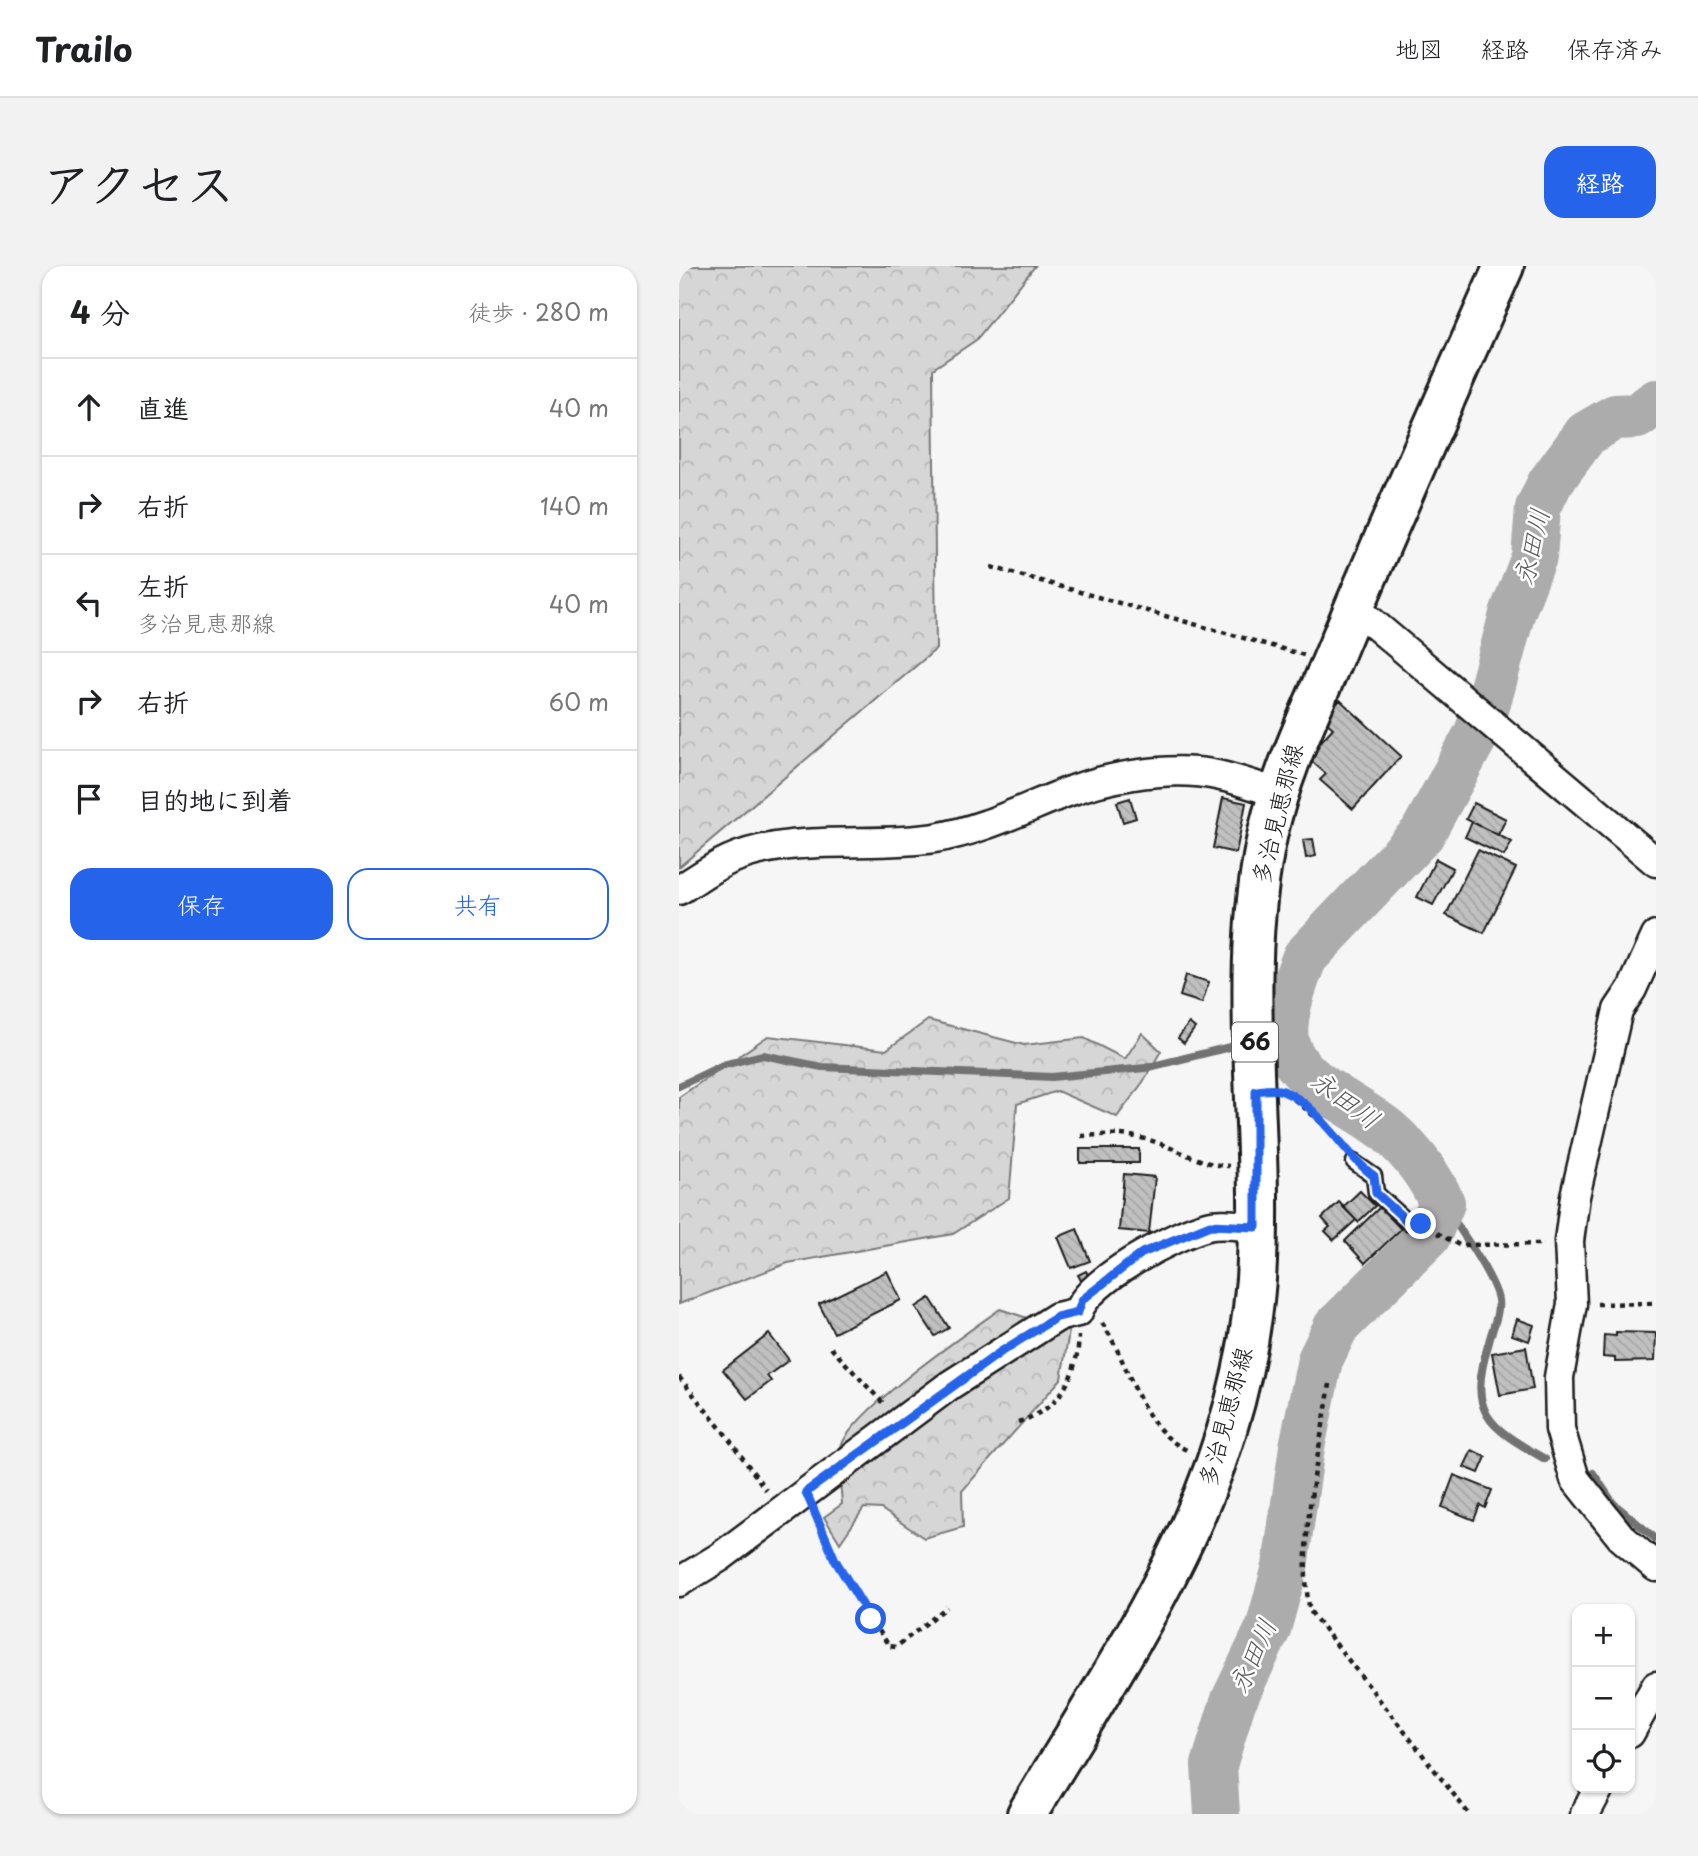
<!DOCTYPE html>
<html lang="ja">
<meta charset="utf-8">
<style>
body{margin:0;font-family:"Playpen Sans","Klee One",sans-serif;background:#f2f2f2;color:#202124}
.controls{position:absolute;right:21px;bottom:21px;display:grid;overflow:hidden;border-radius:14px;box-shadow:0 2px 5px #0004}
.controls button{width:63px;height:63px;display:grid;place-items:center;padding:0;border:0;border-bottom:2px solid #e0e0e0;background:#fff;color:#202124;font:35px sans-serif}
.stop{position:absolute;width:21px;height:21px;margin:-16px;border:5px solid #2563eb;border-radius:50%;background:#fff}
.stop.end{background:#2563eb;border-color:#fff;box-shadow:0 2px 7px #0008}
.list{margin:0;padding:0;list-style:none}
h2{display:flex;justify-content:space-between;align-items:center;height:91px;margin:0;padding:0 28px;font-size:30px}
h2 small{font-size:23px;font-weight:400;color:#757577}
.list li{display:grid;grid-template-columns:46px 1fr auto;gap:21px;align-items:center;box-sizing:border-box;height:98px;padding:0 28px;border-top:2px solid #e0e0e0}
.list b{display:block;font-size:26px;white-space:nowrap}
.list p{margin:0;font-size:23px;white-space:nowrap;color:#757577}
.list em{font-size:23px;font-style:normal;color:#757577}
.actions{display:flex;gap:14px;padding:21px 28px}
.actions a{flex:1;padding:16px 0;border:2px solid #2563eb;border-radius:21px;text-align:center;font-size:24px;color:#2563eb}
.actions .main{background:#2563eb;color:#fff}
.icon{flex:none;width:38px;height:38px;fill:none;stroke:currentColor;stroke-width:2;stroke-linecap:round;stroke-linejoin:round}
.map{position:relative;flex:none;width:977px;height:1548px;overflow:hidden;border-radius:21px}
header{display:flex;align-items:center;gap:42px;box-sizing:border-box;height:98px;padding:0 35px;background:#fff;border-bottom:2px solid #e0e0e0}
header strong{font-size:33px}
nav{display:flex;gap:38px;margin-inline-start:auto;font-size:24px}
.intro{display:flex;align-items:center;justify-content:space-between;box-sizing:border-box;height:168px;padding:0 42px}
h1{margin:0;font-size:49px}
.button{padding:18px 32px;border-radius:21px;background:#2563eb;color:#fff;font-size:24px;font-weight:700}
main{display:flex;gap:42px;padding:0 42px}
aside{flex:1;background:#fff;border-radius:21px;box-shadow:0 2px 5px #0004}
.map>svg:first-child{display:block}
.forest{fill:url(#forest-crowns);stroke:#797979;stroke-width:2}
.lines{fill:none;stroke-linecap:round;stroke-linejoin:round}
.stream{stroke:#727272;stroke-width:8}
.river{stroke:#acacac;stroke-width:46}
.building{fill:url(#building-back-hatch);stroke:#1c1c1c;stroke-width:2}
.service-casing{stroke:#1c1c1c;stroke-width:19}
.minor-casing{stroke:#1c1c1c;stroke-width:33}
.primary-casing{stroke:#1c1c1c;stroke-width:44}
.path{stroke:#1c1c1c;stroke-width:4.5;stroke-dasharray:5 5;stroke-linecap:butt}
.service{stroke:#fff;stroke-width:14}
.minor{stroke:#fff;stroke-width:28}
.primary{stroke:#fff;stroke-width:38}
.route{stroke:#2563eb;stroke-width:9}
.labels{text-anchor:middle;stroke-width:5;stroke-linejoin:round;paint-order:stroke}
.shield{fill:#fff;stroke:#606060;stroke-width:2}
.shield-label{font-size:23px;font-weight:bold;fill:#1c1c1c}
.street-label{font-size:24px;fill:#1c1c1c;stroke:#fff}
.water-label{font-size:26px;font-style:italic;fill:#5d5d5d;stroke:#fff}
</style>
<header>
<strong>Trailo</strong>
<nav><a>地図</a><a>経路</a><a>保存済み</a></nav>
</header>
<div class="intro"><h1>アクセス</h1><a class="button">経路</a></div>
<main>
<aside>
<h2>4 分<small>徒歩 · 280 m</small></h2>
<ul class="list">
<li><svg class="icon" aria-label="ahead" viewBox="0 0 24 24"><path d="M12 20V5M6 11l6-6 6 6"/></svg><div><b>直進</b></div><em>40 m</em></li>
<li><svg class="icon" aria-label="right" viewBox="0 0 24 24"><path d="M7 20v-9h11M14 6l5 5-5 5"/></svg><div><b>右折</b></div><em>140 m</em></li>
<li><svg class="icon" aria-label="left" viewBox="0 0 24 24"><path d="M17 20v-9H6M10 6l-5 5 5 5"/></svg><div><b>左折</b><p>多治見恵那線</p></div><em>40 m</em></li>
<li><svg class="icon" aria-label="right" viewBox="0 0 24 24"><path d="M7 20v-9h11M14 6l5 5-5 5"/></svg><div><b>右折</b></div><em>60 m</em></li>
<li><svg class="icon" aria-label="arrive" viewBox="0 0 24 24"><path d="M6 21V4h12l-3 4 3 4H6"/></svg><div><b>目的地に到着</b></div></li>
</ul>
<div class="actions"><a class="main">保存</a><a>共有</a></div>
</aside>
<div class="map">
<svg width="977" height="1548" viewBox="0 0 977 1548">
<defs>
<pattern id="forest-crowns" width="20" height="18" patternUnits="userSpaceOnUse" patternTransform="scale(1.75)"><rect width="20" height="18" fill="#d6d6d6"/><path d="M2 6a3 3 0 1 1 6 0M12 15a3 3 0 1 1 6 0" fill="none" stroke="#b7b7b7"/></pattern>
<pattern id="building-back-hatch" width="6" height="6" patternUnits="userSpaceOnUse" patternTransform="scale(1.75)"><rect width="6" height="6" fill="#c0c0c0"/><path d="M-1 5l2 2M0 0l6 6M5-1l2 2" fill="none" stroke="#a4a4a4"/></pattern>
</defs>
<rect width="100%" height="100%" fill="#f6f6f6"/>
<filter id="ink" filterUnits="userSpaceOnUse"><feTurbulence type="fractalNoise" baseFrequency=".0143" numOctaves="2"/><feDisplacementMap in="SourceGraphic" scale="14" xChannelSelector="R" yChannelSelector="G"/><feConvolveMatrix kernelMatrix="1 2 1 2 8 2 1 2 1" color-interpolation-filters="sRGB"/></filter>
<g filter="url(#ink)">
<path class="forest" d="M0,0H356L297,74L254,103L257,383L0,601Z
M249,754L345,779L405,772L446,793L463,767L482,785L464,816L438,851L378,825L338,838L330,932L274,968L109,997L0,1038V831L89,770L207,784Z
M321,1043L390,1066L382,1113L283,1225L284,1261L245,1272L202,1243L185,1242L161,1277L145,1251L163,1238C162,1221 158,1200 161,1184C167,1149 289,1066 321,1043Z"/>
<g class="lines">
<path class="stream" d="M583,773L608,767
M0,820L44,799L84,789L143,801L373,811L466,802L563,778
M763,937C776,955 816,1013 819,1034C821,1047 813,1063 810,1076C788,1147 808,1160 866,1193
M914,1207L934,1237L977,1273"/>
<path class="river" d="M538,1548L535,1499L554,1436L589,1363L606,1301L623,1181L641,1094L657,1061L749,970L763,937C751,909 731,884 709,865C678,838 616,818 607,774C603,749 617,713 626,691L743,568L797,469L809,437L834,345L855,291L859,242L871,217L907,168L936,151L958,150L977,136"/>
</g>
<path class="building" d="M661,434L722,490L674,543L641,514L647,508L628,491L654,462L644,453Z
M451,532L457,552L444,556L438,536Z
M544,532L567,537L557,587L534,582Z
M795,537L827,553L819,569L787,553Z
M793,556L833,576L825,590L786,571Z
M634,573L637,590L627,592L624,574Z
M799,584L837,602L805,667L767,649Z
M757,593L774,602L754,639L738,631Z
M507,709L530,716L523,737L501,730Z
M510,757L516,762L505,777L499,772Z
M401,883H460V897H401Z
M445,908L476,911L470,967L440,964Z
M681,925L696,940L679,956L664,941Z
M660,936L677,954L655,974L646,965L651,961L643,952Z
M701,941L722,963L686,997L666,975Z
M398,963L411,995L392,1002L379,971Z
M208,1005L222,1034L155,1067L140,1038Z
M407,1005L415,1020L407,1024L399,1009Z
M251,1032L270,1062L256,1070L237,1041Z
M838,1053L855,1059L850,1075L833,1069Z
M937,1066L977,1067L976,1095L936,1096V1092L924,1091L925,1069L937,1070Z
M90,1068L110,1094L88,1110L92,1115L68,1133L44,1104Z
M847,1081L854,1123L821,1129L813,1087Z
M793,1184L807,1191L800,1207L785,1201Z
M775,1209L813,1224L806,1242L801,1239L795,1254L763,1241Z"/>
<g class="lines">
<defs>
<path id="service" d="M675,896L695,910L697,927L729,956L742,958"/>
<path id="minor" d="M675,341L977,596
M0,624C16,614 32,602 50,594C111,567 191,582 256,572C304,564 346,542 391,525C428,511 478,503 517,506C545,508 572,519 599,527
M977,670L953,723L939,744L896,930L890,975L893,1038L880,1111L881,1163L896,1213L942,1271L977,1301
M0,1316L41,1291L271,1119L378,1051L399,1046C409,1014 495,969 528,960C543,956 562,960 577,961
M951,1467L977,1420
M906,1548L920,1522"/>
<path id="primary" d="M348,1548C452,1374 561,1223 577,1013C587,865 556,712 589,566C605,498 633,444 659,380C712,253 769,127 825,0"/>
</defs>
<use href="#service" class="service-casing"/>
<use href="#minor" class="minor-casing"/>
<use href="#primary" class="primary-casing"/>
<path class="path" d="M312,301L625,389
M608,827L655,867L664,881
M402,870C423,869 442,867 462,872C492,878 519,899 550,900
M758,967L780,979L865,978
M918,1038L977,1037
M423,1057C452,1099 460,1163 510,1185
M152,1082L204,1137
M0,1111L47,1169L87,1224
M651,1118C641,1184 617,1280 631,1345L790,1548
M339,1156C380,1144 398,1112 400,1070
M137,1251L164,1309L210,1380L217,1381L268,1341"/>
<use href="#service" class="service"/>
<use href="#minor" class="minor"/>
<use href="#primary" class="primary"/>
</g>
</g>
<g class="lines" filter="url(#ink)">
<path class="route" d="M192,1353L156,1294L127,1226L323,1085L378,1051L399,1046L403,1034L463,987L531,959L577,961V825C585,824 596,822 604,825C643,841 662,886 695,910L697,927L729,956L742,958"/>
</g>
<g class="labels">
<rect class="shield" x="553" y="756.5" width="46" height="39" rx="5"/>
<g class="shield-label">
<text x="576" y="784">66</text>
</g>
<g class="street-label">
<text transform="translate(599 548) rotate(-76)" y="8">多治見恵那線</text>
<text transform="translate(547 1151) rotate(-75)" y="8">多治見恵那線</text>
</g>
<g class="water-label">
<text transform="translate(853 281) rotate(-77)" y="9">永田川</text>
<text transform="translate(666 834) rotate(36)" y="9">永田川</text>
<text transform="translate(574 1390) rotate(-66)" y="9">永田川</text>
</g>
</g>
</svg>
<div class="controls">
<button>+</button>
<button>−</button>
<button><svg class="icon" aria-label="locate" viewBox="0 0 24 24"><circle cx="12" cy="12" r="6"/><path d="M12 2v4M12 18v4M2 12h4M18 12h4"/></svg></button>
</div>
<div class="stop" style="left:192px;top:1353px"></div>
<div class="stop end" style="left:742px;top:958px"></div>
</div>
</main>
